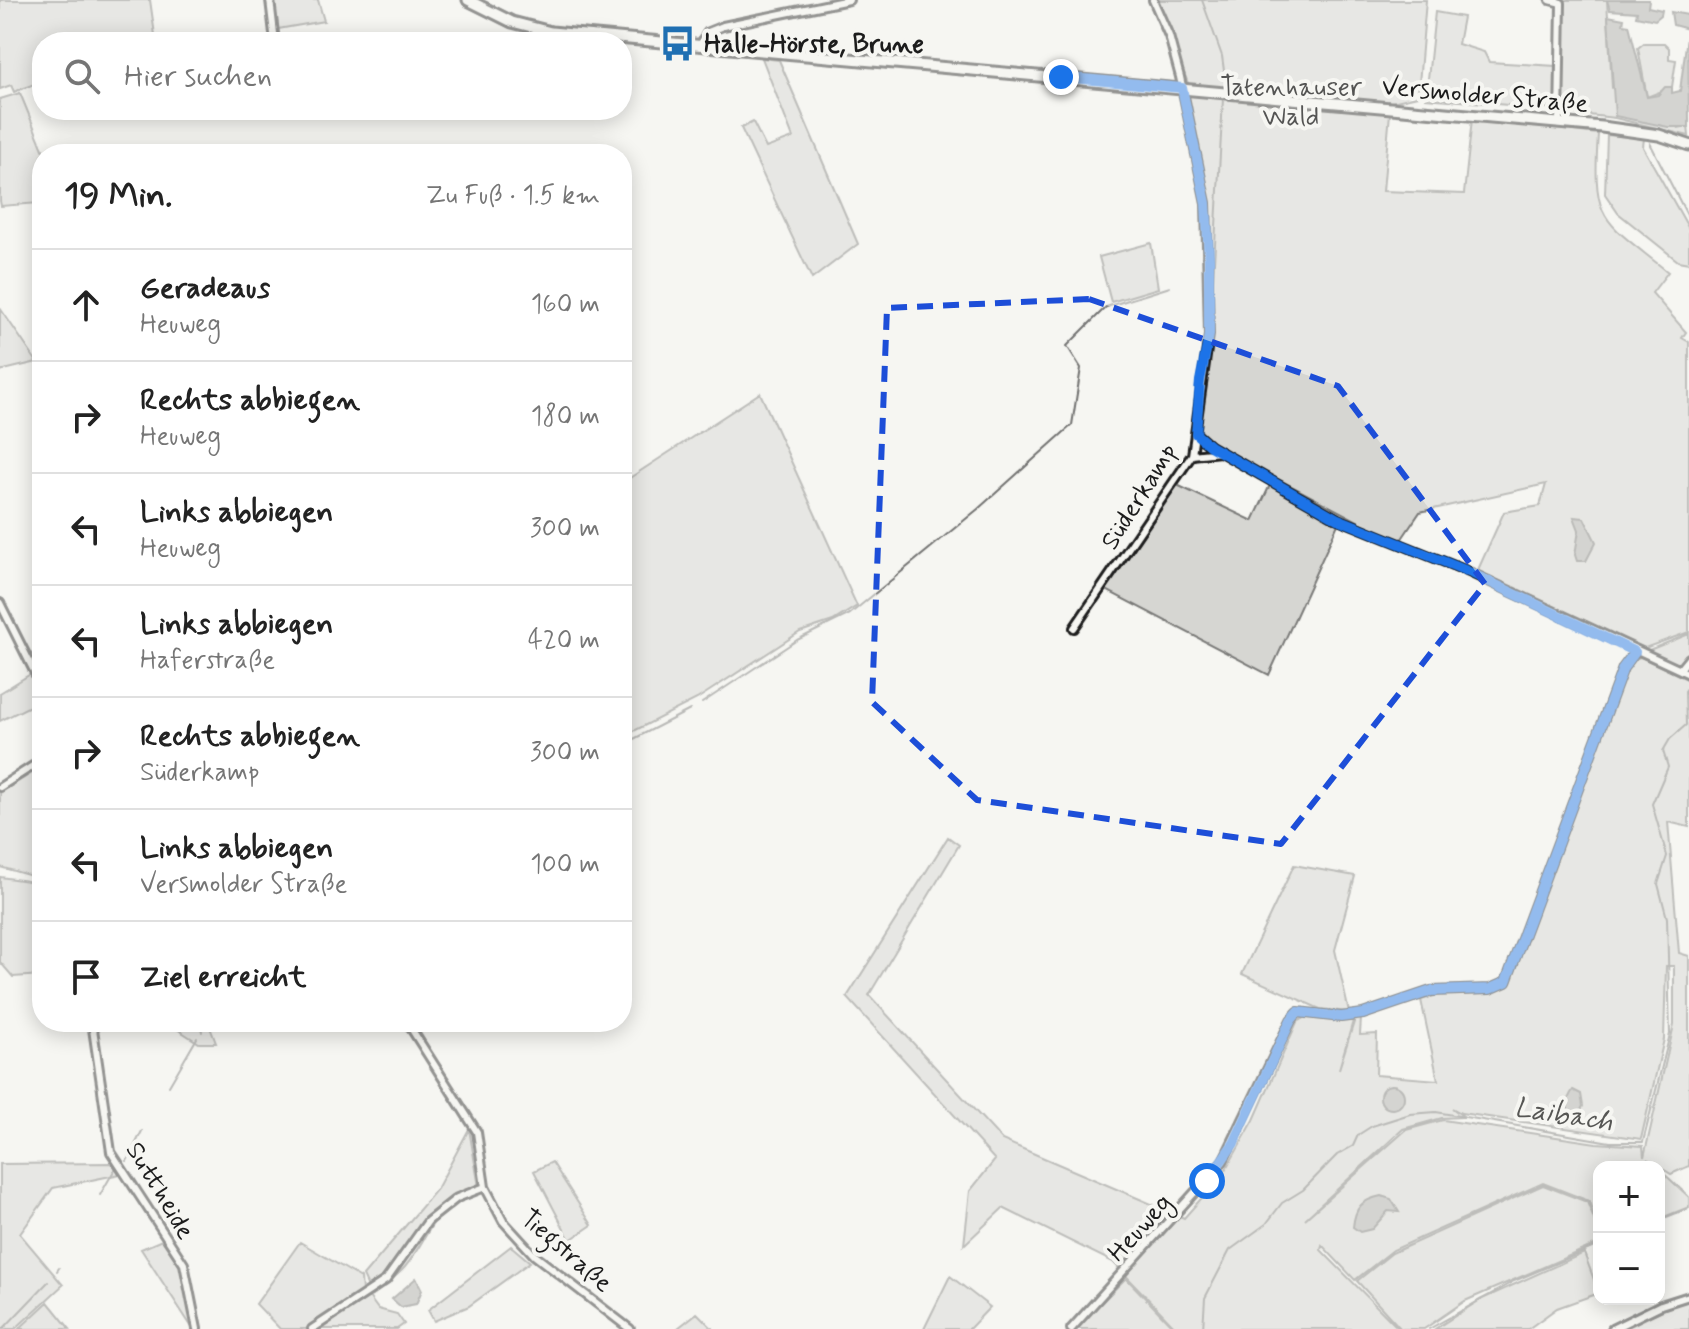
<!DOCTYPE html>
<html lang="de">
<meta charset="utf-8">
<style>
body{margin:0;font-family:Mynerve,sans-serif;background:#f2f2f2;color:#222}
.controls{position:absolute;right:24px;bottom:24px;display:grid;overflow:hidden;border-radius:16px;box-shadow:0 4px 20px #0003}
.controls button{width:72px;height:72px;display:grid;place-items:center;padding:0;border:0;border-bottom:2px solid #e0e0e0;background:#fff;color:#222;font:40px sans-serif}
.stop{position:absolute;width:24px;height:24px;margin:-18px;border:6px solid #1a73e8;border-radius:50%;background:#fff}
.stop.end{background:#1a73e8;border-color:#fff;box-shadow:0 2px 8px #0008}
.list{margin:0;padding:0;list-style:none}
h2{display:flex;justify-content:space-between;align-items:center;height:104px;margin:0;padding:0 32px;font-size:34px}
h2 small{font-size:26px;font-weight:400;color:#767676}
.list li{display:grid;grid-template-columns:52px 1fr auto;gap:24px;align-items:center;box-sizing:border-box;height:112px;padding:0 32px;border-top:2px solid #e0e0e0}
.list b{display:block;font-size:30px;white-space:nowrap}
.list p{margin:0;font-size:26px;white-space:nowrap;color:#767676}
.list em{font-size:26px;font-style:normal;color:#767676}
.icon{flex:none;width:44px;height:44px;fill:none;stroke:currentColor;stroke-width:2;stroke-linecap:round;stroke-linejoin:round}
.map{position:relative;flex:none;width:1689px;height:1329px;overflow:hidden}
.search{position:absolute;background:#fff;box-shadow:0 4px 20px #0003;left:32px;top:32px;width:600px;height:88px;display:flex;align-items:center;gap:20px;box-sizing:border-box;padding:0 28px;border-radius:32px;color:#767676;font-size:30px}
.panel{position:absolute;background:#fff;box-shadow:0 4px 20px #0003;left:32px;top:144px;width:600px;height:888px;border-radius:32px}
.map>svg:first-child{display:block}
.green{fill:#d6d6d2;stroke:#797977;stroke-width:2;fill-rule:evenodd}
.water{fill:#acaca9;stroke:#727271;stroke-width:2}
.lines{fill:none;stroke-linecap:round;stroke-linejoin:round}
.stream{stroke:#727271;stroke-width:2}
.minor-casing{stroke:#1c1c1c;stroke-width:12}
.secondary-casing{stroke:#1c1c1c;stroke-width:15}
.minor{stroke:#f6f6f2;stroke-width:6}
.secondary{stroke:#f6f6f2;stroke-width:9}
.route{stroke:#1a73e8;stroke-width:10}
.marked{fill:none;stroke:#1d4ed8;stroke-width:6;stroke-dasharray:16 10;stroke-linejoin:round}
.labels{text-anchor:middle;stroke-width:8;stroke-linejoin:round;paint-order:stroke}
.poi-label{font-size:26px;font-weight:bold;fill:#1c1c1c;stroke:#f6f6f2;text-anchor:start}
.park-label{font-size:26px;fill:#545453;stroke:#f6f6f2}
.street-label{font-size:26px;fill:#1c1c1c;stroke:#f6f6f2}
.water-label{font-size:28px;font-style:italic;fill:#565654;stroke:#f6f6f2}
</style>
<div class="map">
<svg width="1689" height="1329" viewBox="0 0 1689 1329">
<rect width="100%" height="100%" fill="#f6f6f2"/>
<filter id="ink" filterUnits="userSpaceOnUse"><feTurbulence type="fractalNoise" baseFrequency=".0125" numOctaves="2"/><feDisplacementMap in="SourceGraphic" scale="16" xChannelSelector="R" yChannelSelector="G"/><feConvolveMatrix kernelMatrix="1 2 1 2 8 2 1 2 1" color-interpolation-filters="sRGB"/></filter>
<g filter="url(#ink)">
<path class="green" d="M0,0H150L156,42H42V81L14,92L11,85L0,89Z
M274,0H318L324,21L278,29Z
M1157,0H1426L1418,96L1391,102L1383,191L1464,194L1472,119L1598,134C1592,224 1602,218 1668,272L1652,293L1686,332L1682,338L1689,342V632L1642,649L1477,572L1504,512L1540,506L1546,484L1420,512L1399,543L1218,447L1200,430L1202,380L1212,338L1213,285L1209,203L1188,98L1192,94Z
M1564,0H1607L1612,88L1678,128L1688,126L1689,136L1615,118L1562,112Z
M1435,12L1463,17L1458,44L1484,52L1489,62L1556,66L1555,109L1426,98Z
M1644,43H1664L1669,48V59L1676,60L1672,87L1647,97L1638,48Z
M762,58L779,60L858,244L812,279L741,128L753,122L766,148L793,138Z
M20,93L45,154H42V218L39,203L1,206L0,201V99Z
M1607,135L1644,138L1643,147L1689,229V263L1678,261L1618,213L1605,194Z
M1151,243L1158,288L1111,302L1099,257Z
M0,308L37,362L0,371Z
M760,393L857,606L833,621L800,632L697,699L622,737V483Z
M1177,485L1253,521L1270,485L1339,522L1269,675L1106,590Z
M1689,634V668L1644,652Z
M1641,657L1689,680V827L1668,822L1679,953L1689,956V1166L1671,1174L1647,1159L1657,1167H1599V1243L1465,1301L1424,1329H1401L1357,1281L1392,1253L1543,1185L1587,1202L1597,1227L1589,1201L1543,1183L1393,1250L1355,1280L1322,1245L1321,1250L1399,1329H1177L1113,1262L1003,1208L964,1245L970,1191L995,1160L847,997L948,837L959,845L869,995L1002,1140L1184,1218L1224,1173L1254,1120L1297,1022L1307,1016L1353,1021L1339,1069L1355,1019L1361,1018L1360,1035L1377,1034L1376,1075L1438,1080L1421,1000L1451,991H1493L1511,983L1625,669L1632,659ZM1666,966H1674V1025L1644,1157L1643,1146L1596,1143L1443,1120L1406,1130L1305,1219L1403,1129L1442,1118L1464,1117L1452,1108L1461,1113L1641,1139L1664,1039Z
M29,675H34L42,700L0,721V693Z
M42,767V879L0,867V793Z
M1294,865L1355,876L1335,950L1349,1012L1320,1009L1242,974Z
M0,877L42,883V975L13,977L0,962Z
M166,1022H208L216,1043H199Z
M469,1129L479,1187C435,1199 431,1236 405,1267C395,1278 382,1287 372,1296L363,1276L437,1189Z
M552,1162L592,1225L570,1240L534,1171Z
M112,1163L120,1174L53,1188L20,1234L63,1285L15,1329H0V1164Z
M1659,1169L1689,1197V1207L1659,1219Z
M162,1240L181,1268L193,1329L141,1249Z
M300,1242L361,1278L362,1291L307,1329H280L256,1304Z
M511,1246L530,1262L469,1306L434,1321L428,1310Z
M1584,1253L1599,1293L1557,1308L1528,1329H1435L1480,1300Z
M950,1276L990,1307L969,1329H924Z
M1126,1278L1175,1329H1075Z
M369,1297L378,1309L397,1314L404,1324L397,1329H320Z
M1689,1299V1329H1618Z
M48,1302L70,1329H19Z
M697,1313L713,1329H678V1328Z"/>
<path class="water" d="M1607,0H1649L1648,7L1662,10L1661,15L1655,20L1636,16L1637,12L1610,10Z
M1671,12L1688,15L1689,127H1668L1615,116L1608,16L1624,19L1623,24L1629,25L1647,97L1658,95L1665,87H1672V93L1680,91L1688,29L1673,25Z
M1574,517L1584,518L1596,542L1586,561H1577L1575,555L1579,530Z
M1380 1097a12 12 0 1 1 24 0a12 12 0 1 1-24 0Z
M1573,1090L1581,1094L1583,1106L1578,1117L1573,1118C1565,1108 1566,1100 1573,1090Z
M1381,1196L1391,1199L1399,1212L1388,1211L1372,1229L1360,1232L1353,1227C1355,1207 1362,1200 1381,1196Z
M416,1278L422,1290L416,1304L401,1307L392,1299Z"/>
<g class="lines">
<path class="stream" d="M1202,0L1222,56L1225,78
M1650,143L1689,219
M1213,281L1223,99
M702,703L797,640L850,614L978,509L1072,425L1081,368L1067,346L1106,307L1170,287
M622,745L690,710
M200,1022L202,1032
M169,1086L197,1038
M127,1161L142,1131
M100,1195L115,1169
M1659,1220L1689,1208
M57,1271L59,1268
M3,1329L48,1282
M1203,1329L1205,1298L1230,1250L1266,1224L1282,1203L1303,1190L1337,1155L1353,1146L1358,1135L1372,1126L1410,1114L1436,1112L1610,1142H1643L1670,1034L1667,918L1658,884L1667,856L1652,804L1668,767L1663,751L1670,739L1686,725L1685,691L1689,685
M1429,1329L1514,1281L1599,1245"/>
<defs>
<path id="minor" d="M270,0L275,42
M1550,0L1561,3L1559,122
M700,45L708,32L723,26L849,0
M1196,434L1210,446L1338,519L1467,571L1689,674
M1192,455L1220,452
M0,603L42,687
M1074,628L1192,455L1209,335L1206,203L1180,77L1169,36L1153,0
M1680,669L1689,658
M0,787L42,760
M92,1022L111,1152L184,1264L197,1329
M407,1022L477,1132L485,1187L503,1221L534,1255L630,1329
M312,1329L386,1280L428,1221L457,1198L485,1187
M1071,1329L1223,1161L1291,1020L1298,1012L1341,1017L1363,1014L1431,991L1490,989L1506,982L1623,668L1635,652
M1612,1329L1661,1305L1689,1296"/>
<path id="secondary" d="M468,0L512,22L551,32L1602,127L1659,135L1689,145"/>
</defs>
<use href="#minor" class="minor-casing"/>
<use href="#secondary" class="secondary-casing"/>
<use href="#minor" class="minor"/>
<use href="#secondary" class="secondary"/>
</g>
</g>
<g class="lines" filter="url(#ink)">
<path class="route" d="M1061,77L1182,88L1206,203L1209,259V335L1200,381L1196,434L1210,446L1338,519L1467,571L1635,652L1623,668L1506,982L1490,989L1431,991L1363,1014L1341,1017L1298,1012L1291,1020L1234,1143L1207,1181"/>
</g>
<path d="M0 0H1689V1329H0ZM1089,299L1338,386L1485,584L1281,844L977,800L872,702L887,308Z" fill="#f6f6f2" fill-opacity=".55" fill-rule="evenodd"/>
<path class="marked" d="M1089,299L1338,386L1485,584L1281,844L977,800L872,702L887,308Z"/>
<defs>
<symbol id="bus-bare" viewBox="-9 -9 18 18"><path d="M-5-6H5V4H4V6H2V4H-2V6H-4V4H-5ZM-3.5-4V0h7V-4ZM-3.5 1.2v1.5H-2V1.2ZM2 1.2v1.5H3.5V1.2Z" fill="#1f6fb2" stroke="#f6f6f2" stroke-width="2.5" paint-order="stroke"/></symbol>
</defs>
<g fill-rule="evenodd">
<use href="#bus-bare" x="652" y="18" width="51" height="51"/>
</g>
<g class="labels">
<g class="poi-label">
<text x="704" y="52">Halle-Hörste, Brune</text>
</g>
<g class="park-label">
<text x="1291" y="95">Tatenhauser<tspan x="1291" dy="30">Wald</tspan></text>
</g>
<g class="street-label">
<text transform="translate(1485 94) rotate(5)" y="9">Versmolder Straße</text>
<text transform="translate(1138 496) rotate(-58)" y="9">Süderkamp</text>
<text transform="translate(161 1190) rotate(59)" y="9">Suttheide</text>
<text transform="translate(1139 1227) rotate(-48)" y="9">Heuweg</text>
<text transform="translate(567 1250) rotate(41)" y="9">Tiegstraße</text>
</g>
<g class="water-label">
<text transform="translate(1564 1113) rotate(9)" y="10">Laibach</text>
</g>
</g>
</svg>
<div class="controls">
<button>+</button>
<button>−</button>
</div>
<div class="stop" style="left:1207px;top:1181px"></div>
<div class="stop end" style="left:1061px;top:77px"></div>
<div class="search"><svg class="icon" aria-label="search" viewBox="0 0 24 24"><circle cx="10" cy="10" r="6"/><path d="M15 15l6 6"/></svg>Hier suchen</div>
<section class="panel">
<h2>19 Min.<small>Zu Fuß · 1.5 km</small></h2>
<ul class="list">
<li><svg class="icon" aria-label="ahead" viewBox="0 0 24 24"><path d="M12 20V5M6 11l6-6 6 6"/></svg><div><b>Geradeaus</b><p>Heuweg</p></div><em>160 m</em></li>
<li><svg class="icon" aria-label="right" viewBox="0 0 24 24"><path d="M7 20v-9h11M14 6l5 5-5 5"/></svg><div><b>Rechts abbiegen</b><p>Heuweg</p></div><em>180 m</em></li>
<li><svg class="icon" aria-label="left" viewBox="0 0 24 24"><path d="M17 20v-9H6M10 6l-5 5 5 5"/></svg><div><b>Links abbiegen</b><p>Heuweg</p></div><em>300 m</em></li>
<li><svg class="icon" aria-label="left" viewBox="0 0 24 24"><path d="M17 20v-9H6M10 6l-5 5 5 5"/></svg><div><b>Links abbiegen</b><p>Haferstraße</p></div><em>420 m</em></li>
<li><svg class="icon" aria-label="right" viewBox="0 0 24 24"><path d="M7 20v-9h11M14 6l5 5-5 5"/></svg><div><b>Rechts abbiegen</b><p>Süderkamp</p></div><em>300 m</em></li>
<li><svg class="icon" aria-label="left" viewBox="0 0 24 24"><path d="M17 20v-9H6M10 6l-5 5 5 5"/></svg><div><b>Links abbiegen</b><p>Versmolder Straße</p></div><em>100 m</em></li>
<li><svg class="icon" aria-label="arrive" viewBox="0 0 24 24"><path d="M6 21V4h12l-3 4 3 4H6"/></svg><div><b>Ziel erreicht</b></div></li>
</ul>
</section>
</div>
